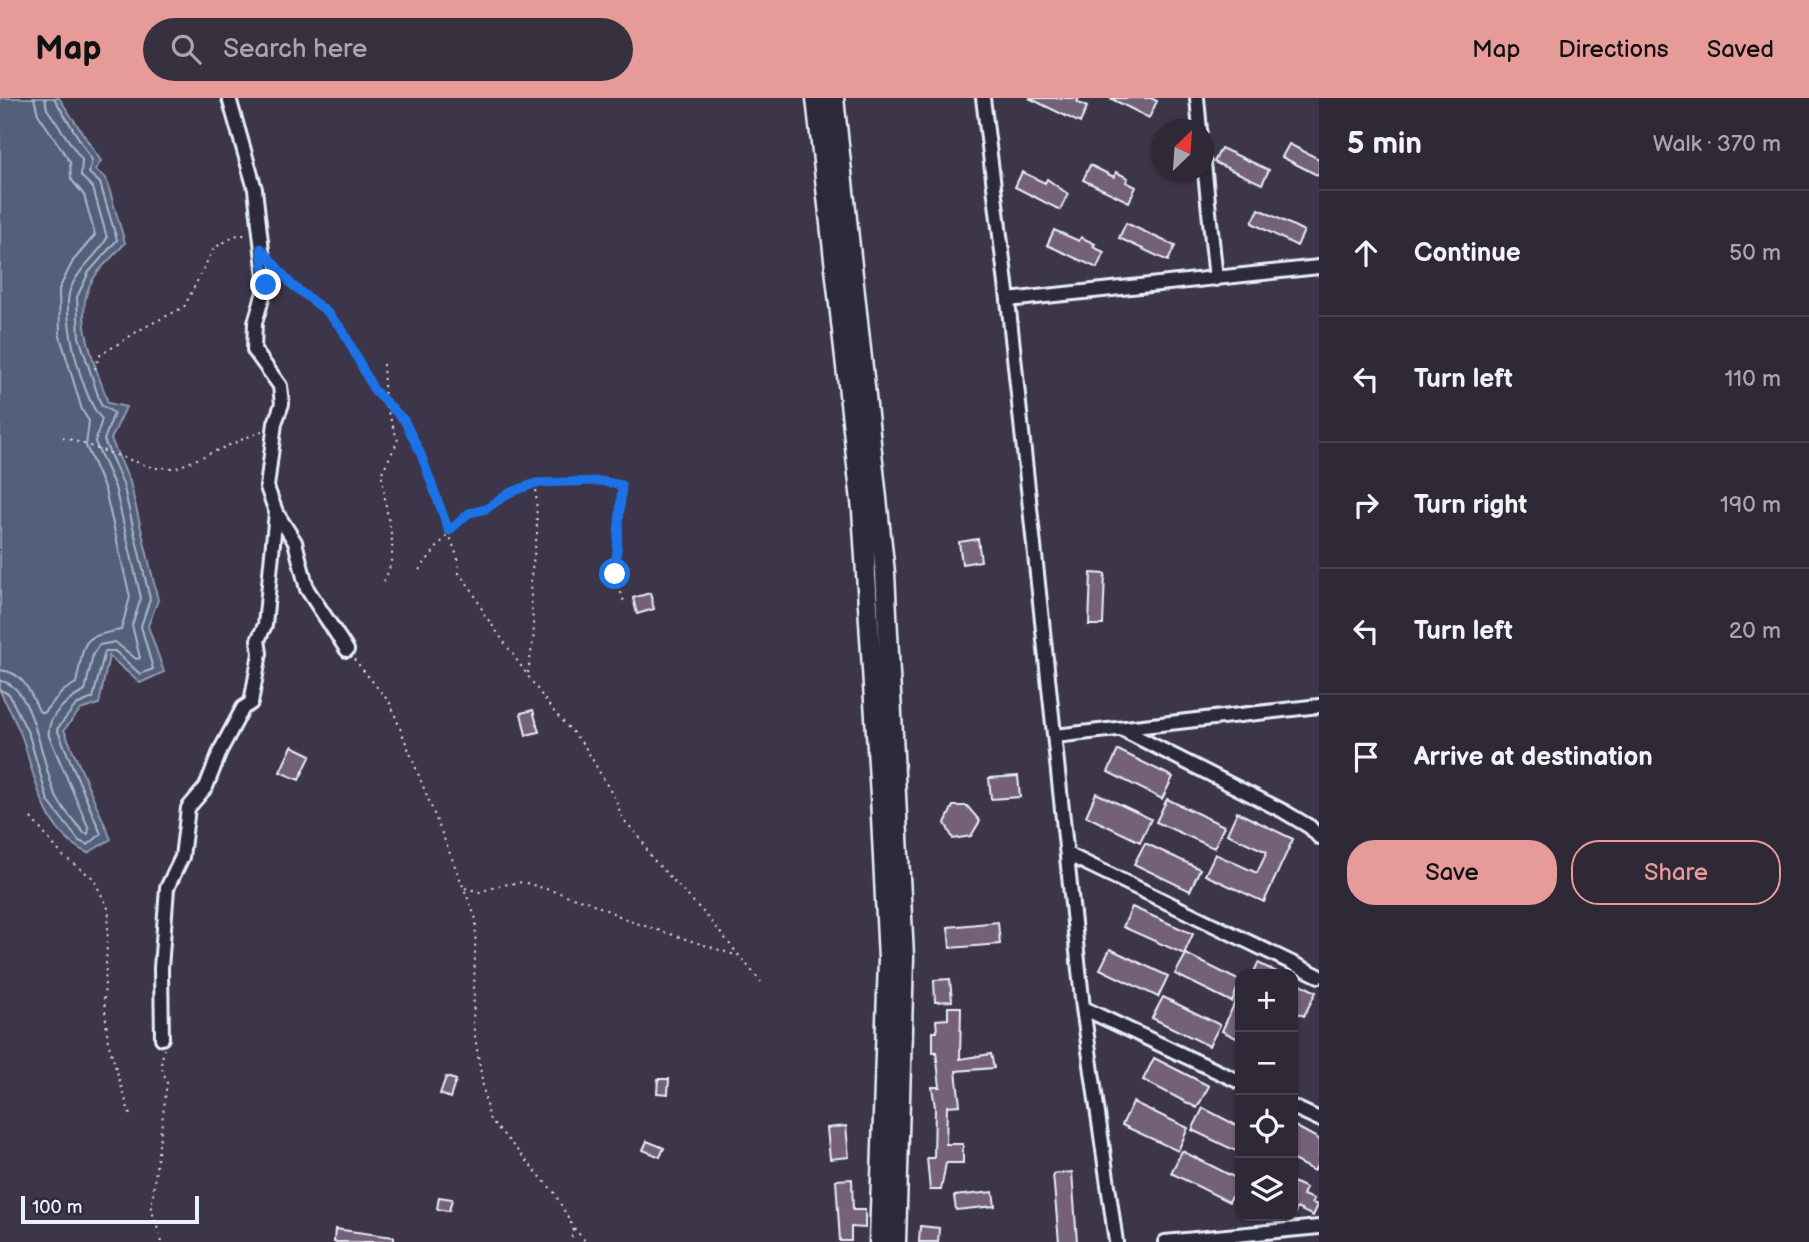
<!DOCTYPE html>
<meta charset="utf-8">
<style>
body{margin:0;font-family:"Balsamiq Sans",sans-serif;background:#36303f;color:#f1f3f6}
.controls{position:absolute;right:21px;bottom:21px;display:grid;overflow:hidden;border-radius:14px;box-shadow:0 2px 5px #0004}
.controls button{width:63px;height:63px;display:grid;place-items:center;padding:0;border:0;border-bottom:2px solid #494452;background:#2e2837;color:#f1f3f6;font:35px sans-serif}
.compass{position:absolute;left:1151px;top:21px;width:63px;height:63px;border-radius:50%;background:#2e2837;box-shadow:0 2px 5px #0004;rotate:25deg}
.scale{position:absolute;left:21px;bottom:18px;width:178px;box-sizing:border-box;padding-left:7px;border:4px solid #e8f1f8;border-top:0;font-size:19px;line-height:24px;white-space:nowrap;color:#e8f1f8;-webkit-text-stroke:5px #2f2a3d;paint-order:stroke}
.stop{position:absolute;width:21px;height:21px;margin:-16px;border:5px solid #1a73e8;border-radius:50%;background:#fff}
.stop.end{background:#1a73e8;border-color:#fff;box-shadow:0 2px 7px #0008}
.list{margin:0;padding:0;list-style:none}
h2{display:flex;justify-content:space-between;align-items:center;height:91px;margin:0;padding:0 28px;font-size:30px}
h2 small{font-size:23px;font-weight:400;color:#a7a6ad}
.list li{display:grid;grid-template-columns:46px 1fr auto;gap:21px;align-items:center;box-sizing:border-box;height:126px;padding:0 28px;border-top:2px solid #494452}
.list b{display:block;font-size:26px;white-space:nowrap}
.list em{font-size:23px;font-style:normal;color:#a7a6ad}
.actions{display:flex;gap:14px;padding:21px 28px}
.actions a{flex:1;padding:16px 0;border:2px solid #e69b98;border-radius:28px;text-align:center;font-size:24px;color:#e69b98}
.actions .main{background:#e69b98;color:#111}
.icon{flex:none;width:38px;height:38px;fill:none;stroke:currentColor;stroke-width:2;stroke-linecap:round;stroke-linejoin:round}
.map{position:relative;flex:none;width:1319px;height:1144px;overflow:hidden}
header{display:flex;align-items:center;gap:42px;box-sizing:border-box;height:98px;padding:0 35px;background:#e69b98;color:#111}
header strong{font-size:33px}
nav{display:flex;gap:38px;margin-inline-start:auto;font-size:24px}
.search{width:490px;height:63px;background:#36303f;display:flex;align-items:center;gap:18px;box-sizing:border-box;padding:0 24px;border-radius:38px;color:#a7a6ad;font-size:26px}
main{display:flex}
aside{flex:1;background:#2e2837}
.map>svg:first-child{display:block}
.water{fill:#53607b;stroke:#8f9aad;stroke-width:2}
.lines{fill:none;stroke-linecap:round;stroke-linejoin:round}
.shore{stroke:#acb7c6;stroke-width:2}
.building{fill:#74617a;stroke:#e8f1f8;stroke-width:2}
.street-casing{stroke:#e8f1f8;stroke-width:18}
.secondary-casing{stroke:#e8f1f8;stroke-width:23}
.path{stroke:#e8f1f8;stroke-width:2;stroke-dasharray:2 5;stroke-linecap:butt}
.street{stroke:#2f2a3d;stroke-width:12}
.secondary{stroke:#2f2a3d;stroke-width:18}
.route{stroke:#1a73e8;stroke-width:9}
</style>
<header>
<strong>Map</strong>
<div class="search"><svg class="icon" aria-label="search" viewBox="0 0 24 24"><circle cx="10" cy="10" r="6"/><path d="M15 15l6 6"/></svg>Search here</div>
<nav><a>Map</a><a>Directions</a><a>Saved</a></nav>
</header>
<main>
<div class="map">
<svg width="1319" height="1144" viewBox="0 0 1319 1144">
<rect width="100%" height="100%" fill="#3d3549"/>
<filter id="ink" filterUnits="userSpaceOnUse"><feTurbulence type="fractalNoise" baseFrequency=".0143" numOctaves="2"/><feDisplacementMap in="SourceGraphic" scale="14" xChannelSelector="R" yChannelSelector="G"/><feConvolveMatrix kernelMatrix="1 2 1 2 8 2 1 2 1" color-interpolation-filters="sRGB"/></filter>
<g filter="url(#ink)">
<path class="water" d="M0,0H59L101,63L95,72L106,80L125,145C116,156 103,166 95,178C69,214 96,267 108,305L126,309L111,341L130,384L158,502L148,528L164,574L140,585L109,558L99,606L80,612L64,632L111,741L88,755C44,736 36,683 23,642C17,625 8,609 0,593Z"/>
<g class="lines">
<path class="shore" d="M0,572C24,574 30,594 39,613L43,615L63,593L76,585C86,544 77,539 121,532L130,499L105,392L86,348L89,323L82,312L60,238L59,191L73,163L95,137L84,97L71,81L70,64L38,16L34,0
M0,583C35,585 43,676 57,700C64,713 75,724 84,735L88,736L89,731L49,638C46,617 69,601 85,593L93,556L99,547L115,544L136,561L140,560L132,527L141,500L115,389L95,344L102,321C83,303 61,217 70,192C78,170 97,159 107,140L93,90L81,78L82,62L47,11L45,0
M0,592L9,596L29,637L48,703L79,743L88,747L101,736L57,631L76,607L93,600L105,553H115L140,576L153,571L141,528L150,501L123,386L104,342L114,315L101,307L79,239L77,199L89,174L117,142L100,85L89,75L92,62L54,0"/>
</g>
<path class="building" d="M1029,0H1079L1077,4L1087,9L1080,25Z
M1110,0H1151L1157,3L1149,20Z
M1289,46L1319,61V78L1282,59Z
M1221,50L1269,72L1262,86L1214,64Z
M1090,67L1114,79L1116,74L1128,80L1126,84L1136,89L1129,104L1083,82Z
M1022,74L1045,85L1047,81L1068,96L1060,112L1015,89Z
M1259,111L1304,133L1297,148L1252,125Z
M1126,125L1175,148L1168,163L1119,140Z
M1054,132L1079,143L1081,139L1095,146L1093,149L1104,154L1097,170L1047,147Z
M978,441L981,463L962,466L959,444Z
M1091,475L1105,476L1103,527H1089Z
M650,495L654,511L637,516L633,500Z
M533,612L539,634L526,637L521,615Z
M292,648L311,657L299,682L280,674Z
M1118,652L1173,679L1162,701L1108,674Z
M1018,678L1020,699L991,701L989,680Z
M1096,695L1151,721L1140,744L1086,718Z
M1167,701L1224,728L1214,750L1156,724Z
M953,708H967L980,723L971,738L953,741L945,725Z
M1237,714L1293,741L1264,804L1205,777L1215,756L1257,775L1267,754L1227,736Z
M1145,745L1200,771L1190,793L1134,766Z
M1132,809L1193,836L1184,856L1123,829Z
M998,824L1000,846L950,850L948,829Z
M1110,851L1168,878L1158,899L1100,871Z
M1186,856L1240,883L1232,904L1175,876Z
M1258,865L1281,876H1253Z
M950,881L952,903L935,904L934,882Z
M1293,882L1316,894L1304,918L1293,913Z
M1240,893V942L1222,933Z
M1163,899L1220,927L1209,948L1152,920Z
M948,909H961L960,961L991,956L994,970L956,973L960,1007L947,1008L946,1046H963V1065H946L941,1092H930L927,1060H934L935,1009L932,989H940L936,954H933V934H937L936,922L948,921Z
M1154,960L1209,988L1197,1010L1143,982Z
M446,979L456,982L450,1000L440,996Z
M658,981H669L668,996L657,995Z
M1133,1004L1188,1030L1178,1053L1122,1027Z
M1203,1010L1240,1029V1055L1192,1032Z
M1293,1027L1319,1041V1064L1314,1073L1293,1062Z
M846,1028L849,1059L830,1061L827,1030Z
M647,1043L664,1050L660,1059L643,1052Z
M1182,1053L1240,1082L1229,1104L1171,1075Z
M1072,1074L1077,1144H1059L1053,1076Z
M852,1081L853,1112H865V1130L851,1129V1143H840L836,1082Z
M1293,1084L1306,1090L1303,1097L1314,1101L1312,1105L1318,1107L1313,1118L1297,1110L1293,1119Z
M993,1094L995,1108L956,1112L954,1098Z
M439,1099L452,1101L449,1113L437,1111Z
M920,1128L939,1130L938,1144H919Z
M335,1131L394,1139V1144H334Z"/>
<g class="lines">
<defs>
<path id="street" d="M229,0L255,91L266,187L255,225L254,252L280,288L282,306L275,325L267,389L276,414L295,444L307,491L347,552
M983,0L1008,202L1083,910L1116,1144
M1197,0L1200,32
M1204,65L1216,181
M1008,202L1319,169
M1121,631L1283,713L1310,729L1319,739
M1055,638L1319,608
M1067,756L1319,878
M1083,910L1240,984
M162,940L161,870L167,790L182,759L188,710L206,689L221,651L243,610L251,605L260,555L258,542L265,527L276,414
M1293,1009L1319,1021
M1165,1144L1319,1129"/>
<path id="secondary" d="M816,0L862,412L880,698L888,861L879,1144
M834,0L885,475L904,859L896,1144"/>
</defs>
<use href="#street" class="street-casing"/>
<use href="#secondary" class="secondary-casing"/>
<path class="path" d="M277,169L292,187L326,213L342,231L374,292L404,322L420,354L458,461L459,475L472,492L485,517L550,609L584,647L615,701L623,721L641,741L651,759L705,816L761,884
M383,266L385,305L398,343L381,376C385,389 384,400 387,414C392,439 397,458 384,483
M95,271L99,258L143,230L184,209L214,150L239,136L247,138
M63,339L154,370H176L262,333
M419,472L458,423L486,411L509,395L535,385
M354,561L390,605L476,821L473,926L488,1019L554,1094L573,1129L571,1144
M528,575L534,536L530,486L537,436L536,385L600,383L622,388L615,476L624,504
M31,720L63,758L93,780L109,812L104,902L108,944L130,1017
M465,790L480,794L501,787L523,784L589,804L630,823L738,858
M574,1130L586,1144
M162,1144L151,1110L167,985L161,967L164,951"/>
<use href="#street" class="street"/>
<use href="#secondary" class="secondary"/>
</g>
</g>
<g class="lines" filter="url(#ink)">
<path class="route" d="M266,187L261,150L292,187L326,213L342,231L374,292L404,322L420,354L449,433L469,415L486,411L509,395L536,385L600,383L622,387L615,476"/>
</g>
</svg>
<div class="controls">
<button>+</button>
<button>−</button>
<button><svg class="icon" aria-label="locate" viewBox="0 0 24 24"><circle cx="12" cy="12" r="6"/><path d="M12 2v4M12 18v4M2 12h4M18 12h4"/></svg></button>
<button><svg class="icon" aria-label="layers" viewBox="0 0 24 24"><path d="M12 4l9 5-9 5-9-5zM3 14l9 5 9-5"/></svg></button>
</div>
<svg class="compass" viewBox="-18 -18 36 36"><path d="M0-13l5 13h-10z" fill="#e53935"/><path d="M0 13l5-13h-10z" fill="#a7a6ad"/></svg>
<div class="scale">100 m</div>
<div class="stop" style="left:615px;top:476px"></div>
<div class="stop end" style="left:266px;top:187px"></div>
</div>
<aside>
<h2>5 min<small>Walk · 370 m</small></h2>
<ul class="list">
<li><svg class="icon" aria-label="ahead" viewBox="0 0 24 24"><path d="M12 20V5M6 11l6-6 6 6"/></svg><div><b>Continue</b></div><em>50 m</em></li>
<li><svg class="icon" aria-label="left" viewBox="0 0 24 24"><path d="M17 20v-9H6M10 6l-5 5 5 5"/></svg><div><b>Turn left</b></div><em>110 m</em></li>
<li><svg class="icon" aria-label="right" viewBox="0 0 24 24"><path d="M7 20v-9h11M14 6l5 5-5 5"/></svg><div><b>Turn right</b></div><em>190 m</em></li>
<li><svg class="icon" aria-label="left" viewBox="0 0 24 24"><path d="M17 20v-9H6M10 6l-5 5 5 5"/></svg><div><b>Turn left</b></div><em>20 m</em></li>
<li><svg class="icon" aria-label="arrive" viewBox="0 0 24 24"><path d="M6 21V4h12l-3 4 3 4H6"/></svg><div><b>Arrive at destination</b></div></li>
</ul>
<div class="actions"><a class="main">Save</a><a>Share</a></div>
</aside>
</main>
